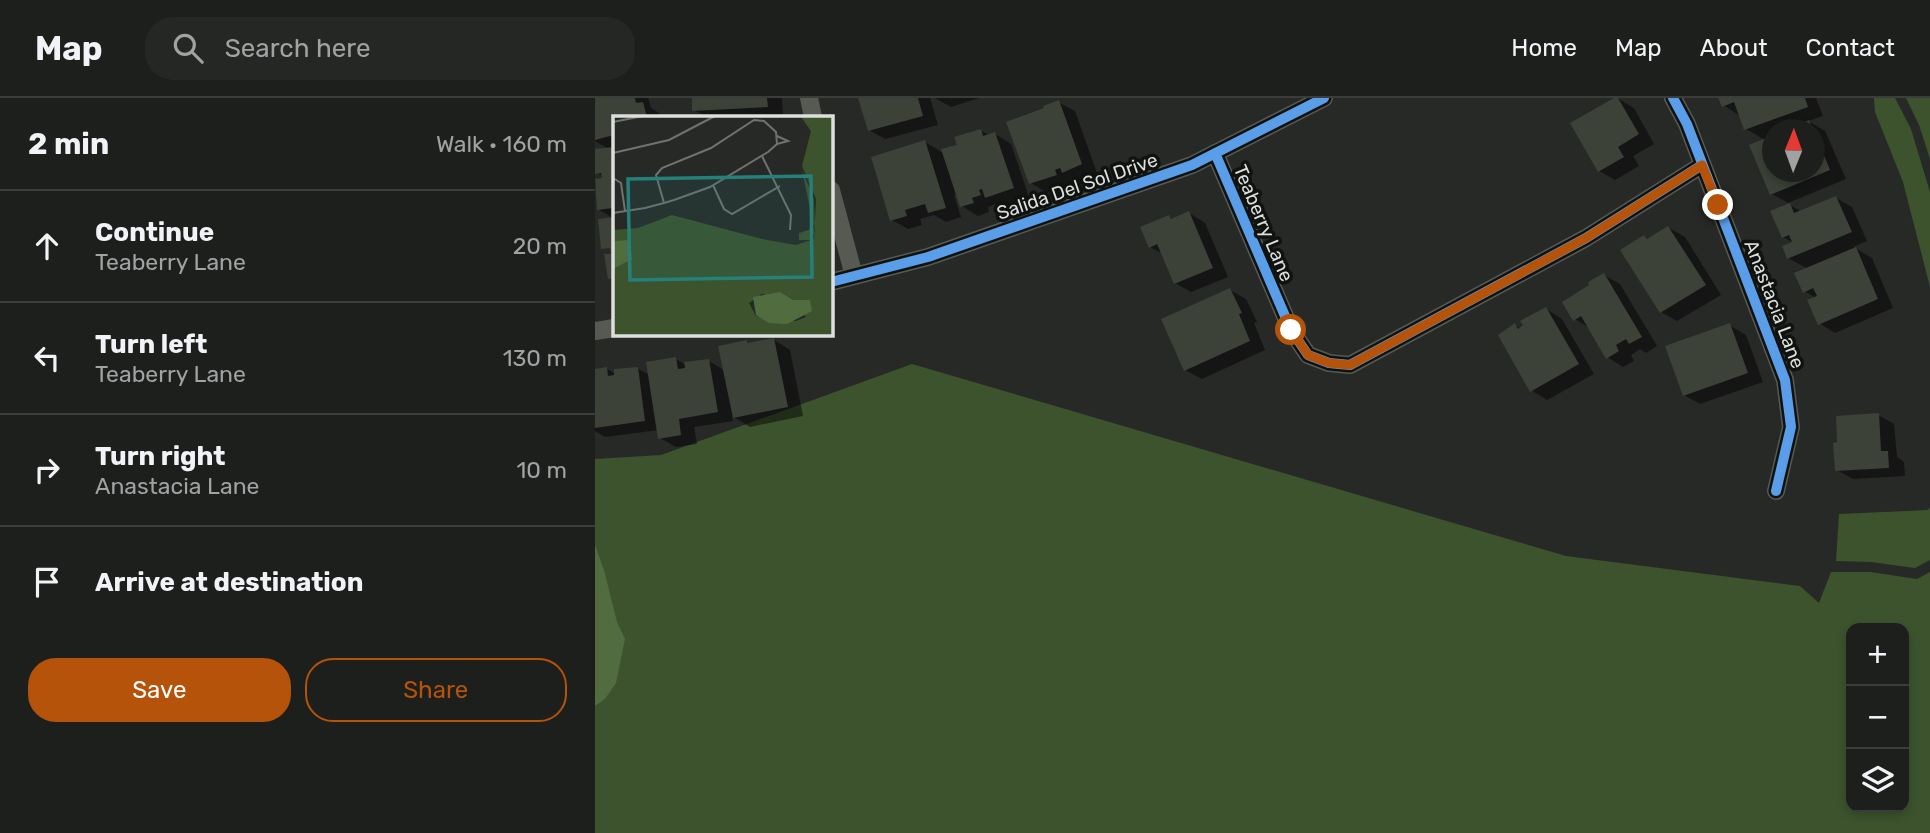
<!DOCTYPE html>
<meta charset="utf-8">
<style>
body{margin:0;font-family:Rubik,sans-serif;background:#252725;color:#f1f3f6}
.controls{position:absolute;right:21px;bottom:21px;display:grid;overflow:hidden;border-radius:14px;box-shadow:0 4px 10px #0003}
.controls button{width:63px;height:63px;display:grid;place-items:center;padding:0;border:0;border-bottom:2px solid #3b3d3b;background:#1d1f1c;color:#f1f3f6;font:35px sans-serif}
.compass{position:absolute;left:1167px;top:21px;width:63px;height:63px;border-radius:50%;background:#1d1f1c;box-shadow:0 4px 10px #0003;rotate:1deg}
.stop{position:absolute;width:21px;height:21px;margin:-16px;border:5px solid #b45309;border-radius:50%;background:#fff}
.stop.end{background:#b45309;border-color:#fff;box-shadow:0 2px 7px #0008}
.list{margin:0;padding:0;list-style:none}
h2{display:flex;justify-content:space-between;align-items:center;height:91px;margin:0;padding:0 28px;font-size:30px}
h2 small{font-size:23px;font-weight:400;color:#a0a2a3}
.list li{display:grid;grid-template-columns:46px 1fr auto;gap:21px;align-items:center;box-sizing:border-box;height:112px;padding:0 28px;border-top:2px solid #3b3d3b}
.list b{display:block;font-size:26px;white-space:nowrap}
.list p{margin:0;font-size:23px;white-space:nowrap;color:#a0a2a3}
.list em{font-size:23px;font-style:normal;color:#a0a2a3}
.actions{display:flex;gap:14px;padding:21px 28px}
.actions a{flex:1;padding:16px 0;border:2px solid #b45309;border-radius:28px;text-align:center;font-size:24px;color:#b45309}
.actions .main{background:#b45309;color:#fff}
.icon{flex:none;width:38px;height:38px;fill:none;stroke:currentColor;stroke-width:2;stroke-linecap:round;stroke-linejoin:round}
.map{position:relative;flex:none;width:1335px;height:735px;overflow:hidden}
header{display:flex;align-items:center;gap:42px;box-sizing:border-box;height:98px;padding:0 35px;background:#1d1f1c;border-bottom:2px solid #3b3d3b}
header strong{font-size:33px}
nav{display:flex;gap:38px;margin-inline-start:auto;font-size:24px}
.search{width:490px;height:63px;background:#252725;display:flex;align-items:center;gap:18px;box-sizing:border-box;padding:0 24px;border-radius:28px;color:#a0a2a3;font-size:26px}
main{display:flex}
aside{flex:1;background:#1d1f1c}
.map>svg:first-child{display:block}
.green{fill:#3c532e;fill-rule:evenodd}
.water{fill:#516d3f}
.shadow{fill:#0007;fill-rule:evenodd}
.building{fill:#3c4237}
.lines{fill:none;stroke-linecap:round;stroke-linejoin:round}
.minor{stroke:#565a53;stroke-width:18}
.cycleway-casing{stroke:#10120f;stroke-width:15}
.cycleway{stroke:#5a9eea;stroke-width:10}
.route{stroke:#b45309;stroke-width:9}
.labels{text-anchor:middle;stroke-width:7;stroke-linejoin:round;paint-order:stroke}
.street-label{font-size:19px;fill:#dcdfdb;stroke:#10120f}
.inset-road{fill:none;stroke:#6f726e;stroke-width:2}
.view{fill:#248079;fill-opacity:0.15;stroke:#248079;stroke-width:3.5}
.inset-edge{fill:none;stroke:#dcdfdb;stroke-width:3.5}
</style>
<header>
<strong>Map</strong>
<div class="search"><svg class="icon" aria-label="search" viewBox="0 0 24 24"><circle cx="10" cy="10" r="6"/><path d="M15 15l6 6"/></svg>Search here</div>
<nav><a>Home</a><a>Map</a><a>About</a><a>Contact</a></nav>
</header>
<main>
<aside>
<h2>2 min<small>Walk · 160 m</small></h2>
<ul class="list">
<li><svg class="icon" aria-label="ahead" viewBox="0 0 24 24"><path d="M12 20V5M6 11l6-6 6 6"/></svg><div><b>Continue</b><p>Teaberry Lane</p></div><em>20 m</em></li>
<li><svg class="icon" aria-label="left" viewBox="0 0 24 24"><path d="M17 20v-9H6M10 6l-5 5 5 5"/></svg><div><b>Turn left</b><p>Teaberry Lane</p></div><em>130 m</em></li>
<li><svg class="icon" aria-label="right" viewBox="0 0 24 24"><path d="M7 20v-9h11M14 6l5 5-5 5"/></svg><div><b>Turn right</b><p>Anastacia Lane</p></div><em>10 m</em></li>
<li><svg class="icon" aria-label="arrive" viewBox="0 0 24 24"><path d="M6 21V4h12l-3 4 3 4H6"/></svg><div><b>Arrive at destination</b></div></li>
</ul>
<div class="actions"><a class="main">Save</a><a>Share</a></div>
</aside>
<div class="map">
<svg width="1335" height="735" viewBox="0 0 1335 735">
<rect width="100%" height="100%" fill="#272926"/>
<path class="green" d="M1279,0H1300L1316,31L1335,94V189L1308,84L1280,14Z
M1311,0H1335V61L1324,27Z
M317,266L971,458L1205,488L1224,505L1236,474H1275L1322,481L1335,474V735H0V361L66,357ZM1256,530H1309V709H1256Z
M1335,409V462L1320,470L1276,464L1241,463L1244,416L1333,412Z"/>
<path class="water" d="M0,447L9,472L22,524L30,541L21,585L10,601L0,608Z"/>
<path class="shadow" d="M0,0H53L56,10L64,15L65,19H19V121L3,111L0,83L12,81L2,75L14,51L0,43Z
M98,0H187L188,17L112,19L99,12Z
M265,0H335L343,27L290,41L274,32Z
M340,0H384L356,9Z
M1022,0L1039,10L1059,46L1038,58L1044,68L1020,82L1004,73Z
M1125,0H1221L1228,18L1213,23L1230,33L1251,81L1193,105L1177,96L1170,42L1151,31L1144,17L1128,7ZM1178,32H1220V74H1178Z
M463,4L480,13L502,75L485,83L479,79L475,81L477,86L452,95L436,85L451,11Z
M385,32L395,38L400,36L416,46L434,99L408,108L403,105L393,109L394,114L383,118L367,108L363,96L359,97L366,119L351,124L339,117L325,121L327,127L313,131L297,122L330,44L350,56L364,48Z
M1241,100L1257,109L1272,143L1258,149L1277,160L1298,210L1240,235L1224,225L1221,200L1209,193L1213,171L1193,160L1199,145L1188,139L1195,107L1207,114Z
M594,115L610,125L633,179L596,194L580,185L568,156L555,149L574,119L579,122Z
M1074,130L1090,139L1126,197L1082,223L1066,214L1050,139L1054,142Z
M1009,177L1025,186L1062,248L1051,255L1045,251L1036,257L1039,263L1028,269L1012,259L995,230L980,221Z
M635,192L651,201L662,224L659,225L670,252L607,281L590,272Z
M951,211L967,221L999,276L952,302L936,292L920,227L926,231Z
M1134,227L1151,237L1168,284L1105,306L1089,297Z
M179,242L195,252L208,318L155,329L137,318L138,323L99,329L102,346L81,349L65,340L64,332L10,339L0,333V273L12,271L21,276L43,271L55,277L81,261L92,268L114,263L130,273L151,244L154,246Z
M1283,317L1299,326L1302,359L1309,364L1310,378L1258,381L1242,372Z"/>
<path class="building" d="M0,0H40L41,5L48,4L52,19H19V37L0,42Z
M97,0H172L173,9L97,13Z
M263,0H323L328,18L273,33Z
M1019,0H1023L1044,36L1023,49L1029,59L1003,74L975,25Z
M1123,0H1210L1213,9L1149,32L1139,4L1127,9Z
M464,2L487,66L467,75L465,70L460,72L462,77L434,86L411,24L449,10L448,8Z
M1214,22L1218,32H1190Z
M386,31L388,38L400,34L419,90L390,100L387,91L384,92L386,97L377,100L379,105L365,109L346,51L362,47L359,39Z
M1220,35L1235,72L1175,97L1154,47L1178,37V74H1220Z
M330,42L351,110L333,115L330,106L310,112L312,118L295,123L276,59Z
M19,49V110L2,112L0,81L7,80L6,75L0,76V51Z
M1241,98L1257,134L1192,161L1187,148L1197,144L1194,137L1187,140L1175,113L1195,105L1199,115Z
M594,113L618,170L579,186L562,146L554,150L545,129L574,117L576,121Z
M19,119V180L13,181L9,156H16L15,150L6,151L3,121Z
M1073,128L1111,187L1065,215L1025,152L1049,137L1052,141Z
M1261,149L1283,201L1223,227L1212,202L1222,198L1218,190L1208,195L1199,175Z
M1009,175L1047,239L1034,246L1031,241L1021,247L1024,253L1011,261L986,218L978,223L967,204L994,187L993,184Z
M635,190L647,215L644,216L655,243L589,273L566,221Z
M951,209L984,266L935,294L903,237L920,225L923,231L928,227L925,223Z
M1135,225L1153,275L1088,298L1070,248Z
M179,240L193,309L138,320L123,248L152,242V245Z
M81,259L83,271L90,270L89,264L114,261L123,314L84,321L86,337L63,341L51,264Z
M12,269L13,278L19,277V271L43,269L50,323L0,330V271Z
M1284,315L1286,353H1293L1294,370L1240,373L1238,345L1242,344L1241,318Z"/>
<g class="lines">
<path class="minor" d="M214,0L218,19
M1078,0L1092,26L1190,282L1196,329L1181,393
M620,55L696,232L713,257L734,265L755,267L991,140L1107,67
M236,92L259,178
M236,184L333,159L597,67L729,0
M0,233L19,230"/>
<defs>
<path id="cycleway" d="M1078,0L1092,26L1190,282L1196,329L1181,393
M620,55L696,232L713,257L734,265L755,267L991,140L1107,67
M236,184L333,159L597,67L729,0"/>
</defs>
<use href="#cycleway" class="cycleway-casing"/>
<use href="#cycleway" class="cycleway"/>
</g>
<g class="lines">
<path class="route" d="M696,232L713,257L734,265L755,267L991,140L1107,67L1123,107"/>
</g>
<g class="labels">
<g class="street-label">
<text transform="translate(482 88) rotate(-19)" y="7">Salida Del Sol Drive</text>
<text transform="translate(669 125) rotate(67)" y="7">Teaberry Lane</text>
<text transform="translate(1180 206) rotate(69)" y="7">Anastacia Lane</text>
</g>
</g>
<g transform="translate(18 18)">
<rect width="220" height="220" fill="#272926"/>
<path d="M188,1H220V220H0V114L25,112L59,99L149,123L183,129L201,123L203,83L189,50L198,15ZM149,178L179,184L193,201L183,205L143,200L136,187ZM189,54L201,83L202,116L197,124H186V117L201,112Z" fill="#3c532e" fill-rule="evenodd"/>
<path d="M16,124L19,143L0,153V125ZM167,176L180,184H197L199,195L174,208L156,207L143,199L140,181Z" fill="#516d3f"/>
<path class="inset-road" d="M0,6L30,0M164,28L175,25L164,20M0,37L56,24L102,0M149,40L178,99L177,114M0,62L8,67L12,95M100,69L111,93L119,98L167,70M0,97L32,92L51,87L61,84L97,71L155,36L164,28L163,16L151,5L141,4L98,32L49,52L43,59L51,87"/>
<path class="view" d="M198,60L199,161L17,164L15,63Z"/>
<rect width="220" height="220" class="inset-edge"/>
</g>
</svg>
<div class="controls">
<button>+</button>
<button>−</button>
<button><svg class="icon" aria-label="layers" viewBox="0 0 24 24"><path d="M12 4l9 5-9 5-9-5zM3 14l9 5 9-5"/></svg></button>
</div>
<svg class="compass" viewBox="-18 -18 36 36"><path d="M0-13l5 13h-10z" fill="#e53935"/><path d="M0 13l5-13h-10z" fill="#a0a2a3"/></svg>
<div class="stop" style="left:696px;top:232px"></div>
<div class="stop end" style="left:1123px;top:107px"></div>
</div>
</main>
